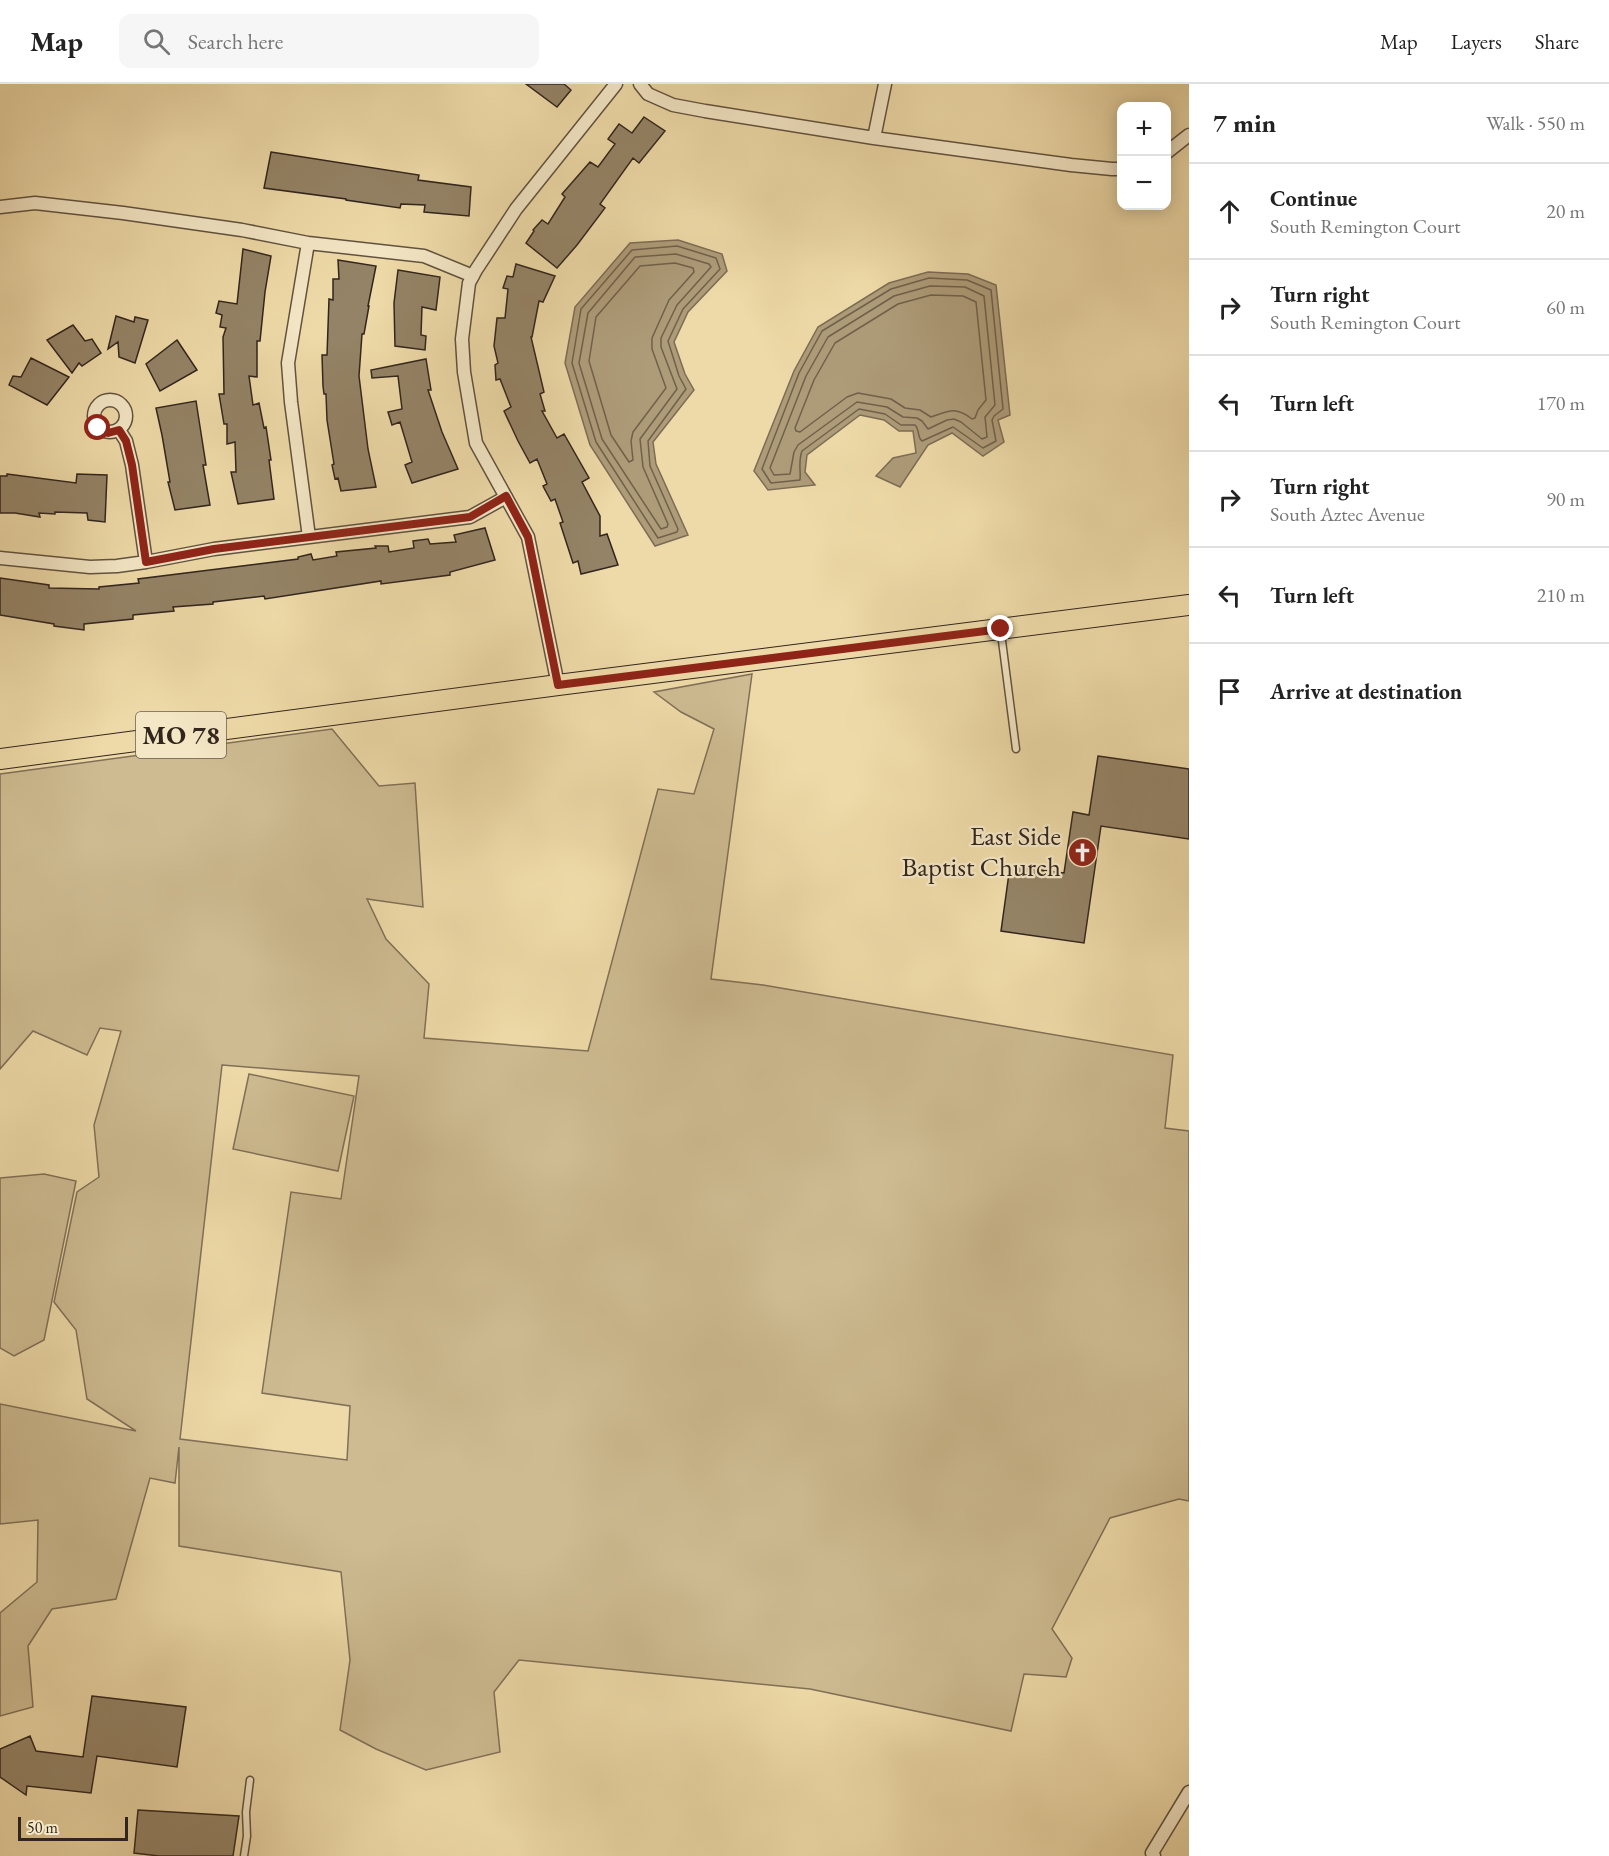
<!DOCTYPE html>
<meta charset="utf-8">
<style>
body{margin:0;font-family:"EB Garamond",serif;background:#f6f6f6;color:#222}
.controls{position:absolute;right:18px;top:18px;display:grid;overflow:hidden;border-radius:12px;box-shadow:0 3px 15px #0003}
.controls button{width:54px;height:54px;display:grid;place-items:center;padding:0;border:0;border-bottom:2px solid #e0e0e0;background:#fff;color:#222;font:30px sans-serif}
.scale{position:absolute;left:18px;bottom:15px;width:110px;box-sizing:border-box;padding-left:6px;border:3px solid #32251e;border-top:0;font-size:16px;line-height:21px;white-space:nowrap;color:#32251e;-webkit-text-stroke:4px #f4e7c6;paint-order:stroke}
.stop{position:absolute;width:18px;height:18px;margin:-14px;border:4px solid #8f2418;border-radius:50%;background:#fff}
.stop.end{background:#8f2418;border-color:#fff;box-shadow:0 2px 6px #0008}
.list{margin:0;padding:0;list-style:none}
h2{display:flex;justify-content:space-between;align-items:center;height:78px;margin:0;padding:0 24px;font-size:26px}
h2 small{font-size:20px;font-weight:400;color:#767676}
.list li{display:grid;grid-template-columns:39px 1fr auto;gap:18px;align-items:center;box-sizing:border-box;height:96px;padding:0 24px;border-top:2px solid #e0e0e0}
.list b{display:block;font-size:22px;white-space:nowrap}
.list p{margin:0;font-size:20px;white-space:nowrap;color:#767676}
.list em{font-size:20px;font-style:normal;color:#767676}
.icon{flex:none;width:33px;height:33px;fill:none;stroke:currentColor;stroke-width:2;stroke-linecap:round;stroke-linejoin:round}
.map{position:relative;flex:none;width:1189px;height:1772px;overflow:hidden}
header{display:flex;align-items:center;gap:36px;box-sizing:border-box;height:84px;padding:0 30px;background:#fff;border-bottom:2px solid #e0e0e0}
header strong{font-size:28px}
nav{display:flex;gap:33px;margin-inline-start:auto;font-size:21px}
.search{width:420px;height:54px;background:#f6f6f6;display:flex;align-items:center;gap:15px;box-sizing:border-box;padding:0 21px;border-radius:12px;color:#767676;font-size:22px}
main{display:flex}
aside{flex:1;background:#fff}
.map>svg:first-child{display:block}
.green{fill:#cebb91;stroke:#807058;stroke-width:1.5;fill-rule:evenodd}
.water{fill:#ae9c79;stroke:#7c6c55;stroke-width:1.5}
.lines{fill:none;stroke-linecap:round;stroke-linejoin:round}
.shore{stroke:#70604c;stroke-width:1.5}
.building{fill:#948366;stroke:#32251e;stroke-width:1.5}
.service-casing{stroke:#615240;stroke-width:9}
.minor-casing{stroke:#615240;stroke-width:15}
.primary-casing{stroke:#32251e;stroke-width:22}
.service{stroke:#f4e7c6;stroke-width:6}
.minor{stroke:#f4e7c6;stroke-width:12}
.primary{stroke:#eedaa8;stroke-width:20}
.route{stroke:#8f2418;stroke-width:8}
.labels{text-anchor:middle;stroke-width:4.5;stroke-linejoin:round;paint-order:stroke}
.shield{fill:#f4e7c6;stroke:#6c5f50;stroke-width:1.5}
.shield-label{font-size:26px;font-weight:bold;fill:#32251e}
.poi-label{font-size:27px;fill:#32251e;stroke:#f4e7c6;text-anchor:end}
</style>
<header>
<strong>Map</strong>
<div class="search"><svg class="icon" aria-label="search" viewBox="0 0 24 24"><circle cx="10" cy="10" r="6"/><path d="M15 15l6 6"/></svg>Search here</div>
<nav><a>Map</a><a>Layers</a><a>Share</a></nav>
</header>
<main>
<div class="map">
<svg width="1189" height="1772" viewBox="0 0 1189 1772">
<rect width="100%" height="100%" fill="#eedaa8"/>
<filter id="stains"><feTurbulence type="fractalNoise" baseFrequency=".00333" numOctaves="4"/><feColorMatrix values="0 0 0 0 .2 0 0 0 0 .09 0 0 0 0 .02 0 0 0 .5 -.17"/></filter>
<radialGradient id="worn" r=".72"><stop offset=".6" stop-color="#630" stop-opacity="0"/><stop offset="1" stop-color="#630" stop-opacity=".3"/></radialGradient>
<path class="green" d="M752,590L711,895L763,901L1173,971L1165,1044L1189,1047V1417L1179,1415L1110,1434L1052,1545L1072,1574L1066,1593L1024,1590L1011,1647L810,1605L519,1576L494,1608L500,1668L426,1686L376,1665L340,1646L350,1576L341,1488L179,1462V1363L175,1399L150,1394L116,1515L52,1525L28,1562L33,1623L0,1632V1529L37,1498L38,1436L0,1440V1320L136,1347L87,1315L76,1246L54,1218L77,1108L99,1093L94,1041L121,947L100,944L87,971L33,947L0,985V690L332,645L379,702L415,699L423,823L367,815L386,855L429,900L424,954L588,967L658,705L694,710L714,645L681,628L654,608ZM222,981L359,992L341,1115L291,1108L262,1309L350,1322L347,1376L180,1355Z
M249,990L354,1012L338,1087L233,1065Z
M44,1090L76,1097L44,1256L14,1272L0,1264V1094Z"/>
<path class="water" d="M678,156L722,170L727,187L688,228L674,258L685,290L694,306L653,358L656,380L688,451L655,462L590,361L565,279L575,223L630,159Z
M928,188L968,190L996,201L1010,331L998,336L1004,358L983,372L952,349L928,361L900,403L876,392L893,374L916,369L913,347H899L884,336L860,331L807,371L805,388L815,401L768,406L754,387L794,287L818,243L889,199Z"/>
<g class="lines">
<path class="shore" d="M677,162L716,174L720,185L683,225L668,257L679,292L686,305L648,357L650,382L678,445L677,448L658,454L596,358L572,279L581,225L632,166Z
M676,170L709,180L711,183L677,221L661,254V263L677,305L640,355L643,383L668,440L667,443L661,445L602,355L579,279L588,229L635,173Z
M675,179L693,184L694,188L669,216L652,254V265L666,304L633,348L631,357L633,376L629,378L611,351L589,277L596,233L640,182Z
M929,194L967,196L991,206L1003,325L994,332L992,336L996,357L983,364L953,343L922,357C917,353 920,346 915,341H901L885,330L859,325L802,367C798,377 801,387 800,396L771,399L762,385L799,289L822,247L891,205Z
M930,202L965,203L984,212L995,321L985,333L987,353L982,355L961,338L954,335L947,336L928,345L922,337L917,334L903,333L887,323L857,318L798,361L794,368L790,390L774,391L770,384L806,292L828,253L894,212Z
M931,211L963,212L976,218L986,316L978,326L975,334L972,335C955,322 949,327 931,333L920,326L905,324L891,315L858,309L847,313L800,348L796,347L795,344L814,296L835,259L898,220Z"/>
</g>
<path class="building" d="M526,0H564L571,6L557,23Z
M644,33L665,47L639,79L633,74L600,120L605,124L577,161L557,184L526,159L534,147L533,146L542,136L548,140L565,113L562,110L590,78L598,83L615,60L608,55L619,40L632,49Z
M271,68L419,91L418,96L471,103L469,132L424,128L425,121L401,120L400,124L346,116V115L264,104Z
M243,165L271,172L265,208L260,257H257V293L249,292L253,321L259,319L264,344L266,343L271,376H269L274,415L238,420L231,388H236L235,358L227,360V340H224L219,310H224L223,253L226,244L220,243L222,231L216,229L219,217L237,220Z
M338,176L376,182L368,222H369L364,250H362L359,292L368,365L376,403L341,407L338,394L335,395L332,381L334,380L327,336L326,310H324L323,302L322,271H327L329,215L333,216V195H339Z
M516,180L555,192L543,218L539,217L532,253H531L544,308L540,310L545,327H542L557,354L564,350L589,394L582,398L600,432V452L607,450L618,481L581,490L578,477L573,479L560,439L563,438L555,415L551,417L543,402L547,400L537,375L530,379L518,357L504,327L511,323L500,295L496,296L495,281L498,279L494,262L497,234H505L508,205L503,204L507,192L513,193Z
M398,186L440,193L436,226L422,223L421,251L426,252L425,266L395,262L394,219Z
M116,232L134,238L135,233L148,236L135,279L119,273L118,258L108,265Z
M73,241L85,257L92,255L101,269L82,282L79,279L72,289L47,256Z
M177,256L197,286L160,307L146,280Z
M31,274L69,293L47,321L9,301L13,292L21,293Z
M426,275L431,306H428L442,348L458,385L412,399L405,381L412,378L400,338L392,341L388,328L402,325L398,292L372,294L371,286Z
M196,317L206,381H203L210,421L175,426L168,398H170L162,351L156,324Z
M7,390L76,399L77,390L107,391L105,438L88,436L87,429L55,428V430L39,429L40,433L15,429H0V392H7Z
M485,444L495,476L450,488V491L381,500V497L265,515L264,512L213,518V520L173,523L174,527L133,531V535L84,540V546L54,542V540L0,531V494L49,501V504L99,505V503L139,499L138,495L298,475V473L311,470L313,476L337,472L336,468L376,464L375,462H388L389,468L414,464L413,457L428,455L430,460L456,458L454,451Z
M1098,672L1189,685V755L1101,742L1084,859L1001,847L1010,782L1064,789L1073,728L1089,731Z
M92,1612L186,1623L177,1683L97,1672L91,1709L27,1702L26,1711L0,1693V1665L30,1652L36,1667L83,1673Z
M138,1726L239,1732L233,1772H159L134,1769Z"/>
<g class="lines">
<defs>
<path id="service" d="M1001,549L1016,665
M244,1772L247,1752L246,1728L250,1696"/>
<path id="minor" d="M640,0L648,10L673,21L705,27L874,54L1071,81L1112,85H1122
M874,54L885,0
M1166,69L1189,51
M0,123L35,119L123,129L242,146L308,159L424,172L473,192
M308,159L288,279L291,318L309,453
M94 332a16 16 0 1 1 32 0a16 16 0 1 1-32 0Z
M119,346L126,357L132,381L146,478
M0,474L90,483L117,482L146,478L214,465L470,433L506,413
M558,601L528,453L476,359L464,288L462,255L469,199L476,186L516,125L616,0
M1154,1772L1152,1769L1189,1708"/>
<path id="primary" d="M0,675L558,601L1189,521"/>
</defs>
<use href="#service" class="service-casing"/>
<use href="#minor" class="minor-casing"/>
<use href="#primary" class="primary-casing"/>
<use href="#service" class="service"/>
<use href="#minor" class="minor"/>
<use href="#primary" class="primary"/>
</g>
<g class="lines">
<path class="route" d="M98,344L108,349L119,346L126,357L132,381L146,478L214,465L470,433L506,412L528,453L558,601L1001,545"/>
</g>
<defs>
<symbol id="church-disc" viewBox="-11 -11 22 22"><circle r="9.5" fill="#8f2418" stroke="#f4e7c6"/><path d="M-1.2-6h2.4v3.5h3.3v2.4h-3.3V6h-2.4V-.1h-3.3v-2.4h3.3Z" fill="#fff"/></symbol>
</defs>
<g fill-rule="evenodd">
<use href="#church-disc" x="1066" y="752" width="33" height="33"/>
</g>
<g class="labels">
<rect class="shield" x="136" y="628" width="90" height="46" rx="4.5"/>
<g class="shield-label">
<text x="181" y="660">MO 78</text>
</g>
<g class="poi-label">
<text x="1061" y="761">East Side<tspan x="1061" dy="31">Baptist Church</tspan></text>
</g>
</g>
<rect width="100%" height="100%" filter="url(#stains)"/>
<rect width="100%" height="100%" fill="url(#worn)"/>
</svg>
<div class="controls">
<button>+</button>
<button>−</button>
</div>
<div class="scale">50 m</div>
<div class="stop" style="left:98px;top:344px"></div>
<div class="stop end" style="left:1001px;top:545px"></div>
</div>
<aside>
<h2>7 min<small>Walk · 550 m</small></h2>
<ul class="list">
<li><svg class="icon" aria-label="ahead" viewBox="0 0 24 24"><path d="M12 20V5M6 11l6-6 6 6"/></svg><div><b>Continue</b><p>South Remington Court</p></div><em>20 m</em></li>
<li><svg class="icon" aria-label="right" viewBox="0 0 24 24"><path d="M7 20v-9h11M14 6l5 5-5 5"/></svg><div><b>Turn right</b><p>South Remington Court</p></div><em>60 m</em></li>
<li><svg class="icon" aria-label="left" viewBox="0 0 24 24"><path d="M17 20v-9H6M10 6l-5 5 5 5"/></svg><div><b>Turn left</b></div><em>170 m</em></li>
<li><svg class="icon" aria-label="right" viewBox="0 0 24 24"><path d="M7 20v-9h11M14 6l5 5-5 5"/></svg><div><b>Turn right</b><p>South Aztec Avenue</p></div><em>90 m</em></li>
<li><svg class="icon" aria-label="left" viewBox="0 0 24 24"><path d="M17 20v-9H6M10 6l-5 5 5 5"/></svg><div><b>Turn left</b></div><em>210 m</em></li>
<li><svg class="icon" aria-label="arrive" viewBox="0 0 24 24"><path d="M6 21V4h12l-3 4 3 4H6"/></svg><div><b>Arrive at destination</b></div></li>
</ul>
</aside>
</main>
